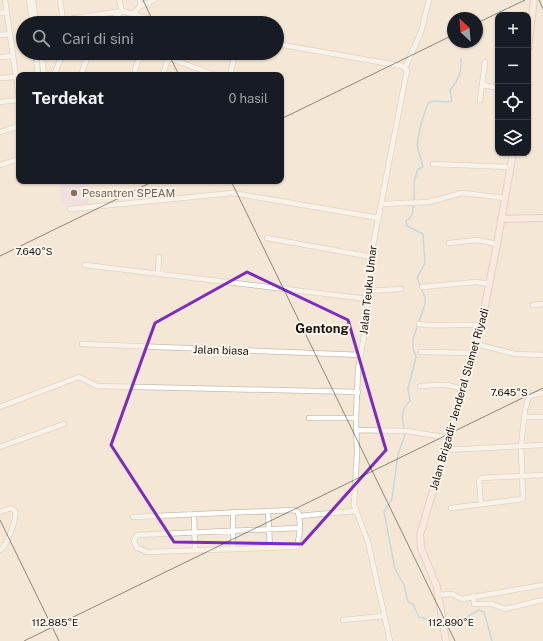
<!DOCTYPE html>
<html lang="id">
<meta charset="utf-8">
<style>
body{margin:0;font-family:"Public Sans",sans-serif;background:#242831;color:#f1f3f6}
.controls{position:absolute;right:12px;top:12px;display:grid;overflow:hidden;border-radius:8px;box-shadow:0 1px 3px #0004}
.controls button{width:36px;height:36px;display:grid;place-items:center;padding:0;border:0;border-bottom:1px solid #363941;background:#171b24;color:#f1f3f6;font:20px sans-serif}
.compass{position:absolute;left:447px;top:12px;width:36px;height:36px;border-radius:50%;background:#171b24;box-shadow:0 1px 3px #0004;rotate:334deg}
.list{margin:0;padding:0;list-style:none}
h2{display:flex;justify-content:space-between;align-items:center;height:52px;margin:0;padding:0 16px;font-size:17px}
h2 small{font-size:13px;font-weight:400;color:#9ea1a6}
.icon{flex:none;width:22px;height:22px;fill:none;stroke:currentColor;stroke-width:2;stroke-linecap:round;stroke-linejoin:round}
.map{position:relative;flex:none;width:543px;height:641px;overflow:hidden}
.search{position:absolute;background:#171b24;box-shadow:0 1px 3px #0004;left:16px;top:16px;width:268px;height:44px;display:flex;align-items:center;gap:10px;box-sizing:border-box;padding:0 14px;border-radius:22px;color:#9ea1a6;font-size:15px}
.panel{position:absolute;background:#171b24;box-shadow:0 1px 3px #0004;left:16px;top:72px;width:268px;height:112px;border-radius:8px}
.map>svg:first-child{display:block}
.education{fill:#edd8e7}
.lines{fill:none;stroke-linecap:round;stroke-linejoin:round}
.stream{stroke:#8cc8e7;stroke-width:1.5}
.minor-casing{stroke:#c9bcac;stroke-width:6}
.secondary-casing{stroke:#c9bcac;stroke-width:8}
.minor{stroke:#fff;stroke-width:4.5}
.secondary{stroke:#ffebe8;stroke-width:6}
.marked{fill:none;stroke:#7b2cbf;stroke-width:3;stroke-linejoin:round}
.ticks{fill:none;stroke:#15110b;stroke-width:1;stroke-opacity:0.45}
.education-dot{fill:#8d6e63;stroke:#fdf5eb;stroke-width:1.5}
.labels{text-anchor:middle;stroke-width:4;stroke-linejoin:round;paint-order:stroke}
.education-label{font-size:11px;fill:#785e54;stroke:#fdf5eb;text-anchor:start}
.street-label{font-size:11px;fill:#15110b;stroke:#fdf5eb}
.quarter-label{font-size:13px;font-weight:bold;fill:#15110b;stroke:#fdf5eb}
.ticks-label{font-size:10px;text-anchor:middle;fill:#15110b;stroke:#fdf5eb;stroke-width:4;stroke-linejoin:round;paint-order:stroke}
</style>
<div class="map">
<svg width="543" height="641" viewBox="0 0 543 641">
<rect width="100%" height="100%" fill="#f4e7d6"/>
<path class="education" d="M59,181H89L88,204L62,206Z"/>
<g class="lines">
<path class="stream" d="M414,201V182L418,169L423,167L417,145L421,124L428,103C436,98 443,104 452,101L450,90C458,82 462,71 461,59
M404,427C401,418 402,407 410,401L408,389L416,357L413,348V339L425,304V297L417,278L425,263L423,234L407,226L406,221C413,217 413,212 413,205
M406,432L398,454L392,499L384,512L395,569L404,585L408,602L413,604L419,617L426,619H441
M445,619H463L479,610L484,612L492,641"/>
<defs>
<path id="minor" d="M5,0L19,98
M29,0L32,23
M33,0L36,23
M60,0L63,20L61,23
M140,0V6
M0,13L6,12
M133,14L139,7L154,0
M63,20L122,11L119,0
M109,23L122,11L163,23
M0,35L10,34
M277,44L402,66L407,70L373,245L365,331L358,369L356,418L357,453L354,505L368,542L390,641
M36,53L38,75
M41,53L44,75
M155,53L215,75
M0,57L13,56
M405,68L421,32L429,0
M135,70L141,53
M54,75L63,53
M81,75L89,53
M163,75L168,58
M230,75L235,53
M0,78L16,77
M483,85L498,88
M480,100L485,62
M0,102L19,100
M0,132L19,126
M433,164L511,167
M0,165L19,159
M381,204L429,202L462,193L505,198
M70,209L233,193L379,218
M267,238L372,257
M449,243L478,240L497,244
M85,265L368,299
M158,273L159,257
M422,287L476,282L490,284
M368,291L401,289
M533,305L543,304
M419,324C440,328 460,322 481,326
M82,344L361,355
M476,344L515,354L543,355
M421,352L473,353
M420,386C434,385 449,383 463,390
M0,407L79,377L97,386L358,392
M524,417H543
M309,418H356
M356,430L407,431L449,438
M0,447L64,424
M446,450L543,445
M481,504L479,480L481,478L543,475
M451,508L523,499L521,446L525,410L529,396L543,393
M268,511L270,548
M0,512L11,508L15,511C17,518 7,547 0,550
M233,512V549
M194,514L195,550
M299,516L355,511
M133,517L293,510L298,512C301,522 300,535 297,546L294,547L147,552L137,548L134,541L137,535L299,528
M438,595L452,594L462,599L543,585
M473,596L474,604H492L505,609L543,600
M343,620L384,616"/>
<path id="secondary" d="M528,48L534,0
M502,219L543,218
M446,641L437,587L421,548L420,535L481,326L497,244L513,153"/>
</defs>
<use href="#minor" class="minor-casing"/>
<use href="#secondary" class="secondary-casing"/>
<use href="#minor" class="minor"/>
<use href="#secondary" class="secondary"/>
</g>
<path d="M0 0H543V641H0ZM247,272L348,320L386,450L302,544L174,542L111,445L155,323Z" fill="#f4e7d6" fill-opacity=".55" fill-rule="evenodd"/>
<path class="marked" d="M247,272L348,320L386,450L302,544L174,542L111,445L155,323Z"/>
<path class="ticks" d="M143,0L154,23M539,0L543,9M477,23L525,0M168,53L179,75M281,119L453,35M231,181L455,641M0,256L154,181M0,520L59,641M24,641L543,388"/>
<circle class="education-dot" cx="74" cy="193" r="4"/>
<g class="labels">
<g class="education-label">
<text x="82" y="197">Pesantren SPEAM</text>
</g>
<g class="street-label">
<text transform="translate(368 290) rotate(-84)" y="4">Jalan Teuku Umar</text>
<text transform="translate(221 350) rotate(2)" y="4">Jalan biasa</text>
<text transform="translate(459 399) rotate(-74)" y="4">Jalan Brigadir Jenderal Slamet Riyadi</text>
</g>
<g class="quarter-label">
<text x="322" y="333">Gentong</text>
</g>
</g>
<g class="ticks-label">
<text x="34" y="255">7.640°S</text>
<text x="509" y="396">7.645°S</text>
<text x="55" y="626">112.885°E</text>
<text x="451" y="626">112.890°E</text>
</g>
</svg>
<div class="controls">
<button>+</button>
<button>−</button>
<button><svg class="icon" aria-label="locate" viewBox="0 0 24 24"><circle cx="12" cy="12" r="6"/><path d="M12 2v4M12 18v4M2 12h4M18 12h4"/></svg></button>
<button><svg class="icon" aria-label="layers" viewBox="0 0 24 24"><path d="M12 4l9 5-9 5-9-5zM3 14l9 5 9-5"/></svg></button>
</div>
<svg class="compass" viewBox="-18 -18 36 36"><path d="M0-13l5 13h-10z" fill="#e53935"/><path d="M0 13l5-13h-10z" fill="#9ea1a6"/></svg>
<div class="search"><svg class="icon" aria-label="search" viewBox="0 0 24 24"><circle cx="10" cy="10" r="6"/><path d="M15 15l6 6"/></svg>Cari di sini</div>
<section class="panel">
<h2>Terdekat<small>0 hasil</small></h2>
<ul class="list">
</ul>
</section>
</div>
